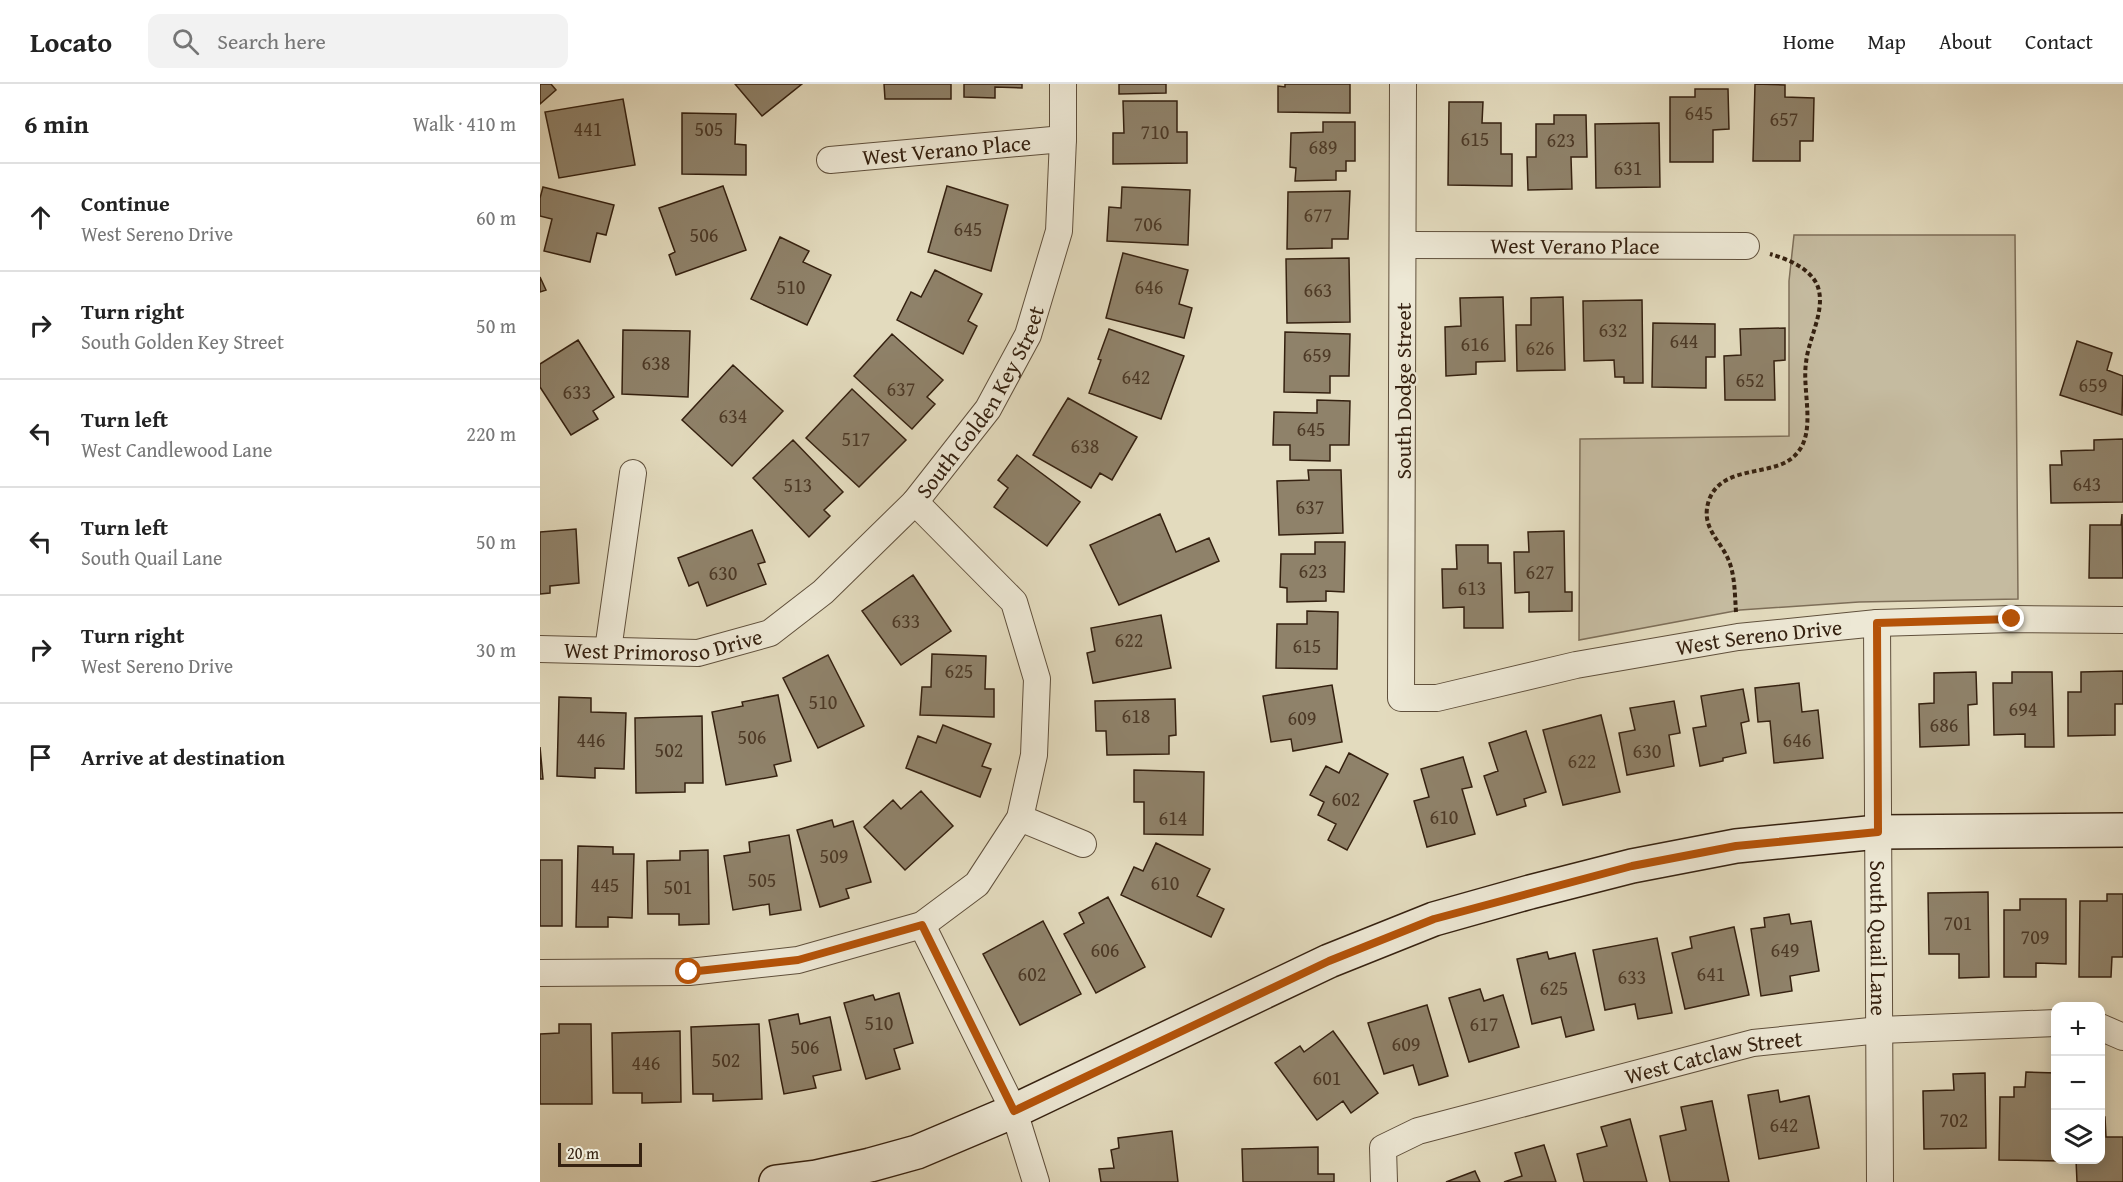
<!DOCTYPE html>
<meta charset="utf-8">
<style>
body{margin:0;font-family:"Gentium Book Plus",serif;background:#f2f2f2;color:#222}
.controls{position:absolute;right:18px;bottom:18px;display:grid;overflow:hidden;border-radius:12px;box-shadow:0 3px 15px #0003}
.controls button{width:54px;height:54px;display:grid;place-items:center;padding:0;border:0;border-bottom:2px solid #e0e0e0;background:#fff;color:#222;font:30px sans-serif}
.scale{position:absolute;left:18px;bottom:15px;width:84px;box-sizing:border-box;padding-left:6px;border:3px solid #352110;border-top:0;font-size:16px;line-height:21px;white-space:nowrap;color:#352110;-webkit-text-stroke:4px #ede8d5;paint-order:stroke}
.stop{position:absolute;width:18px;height:18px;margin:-14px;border:4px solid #b45309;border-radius:50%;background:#fff}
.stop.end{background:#b45309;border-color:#fff;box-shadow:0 2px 6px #0008}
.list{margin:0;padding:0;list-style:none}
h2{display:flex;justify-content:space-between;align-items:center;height:78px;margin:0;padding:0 24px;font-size:26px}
h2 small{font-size:20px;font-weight:400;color:#767676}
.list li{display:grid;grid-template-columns:39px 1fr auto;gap:18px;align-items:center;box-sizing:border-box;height:108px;padding:0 24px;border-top:2px solid #e0e0e0}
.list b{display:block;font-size:22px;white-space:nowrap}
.list p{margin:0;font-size:20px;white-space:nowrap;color:#767676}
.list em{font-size:20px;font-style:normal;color:#767676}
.icon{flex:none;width:33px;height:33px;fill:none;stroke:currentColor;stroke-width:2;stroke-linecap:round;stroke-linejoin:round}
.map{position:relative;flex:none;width:1583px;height:1098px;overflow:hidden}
header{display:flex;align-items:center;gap:36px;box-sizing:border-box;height:84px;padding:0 30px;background:#fff;border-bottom:2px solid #e0e0e0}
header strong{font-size:28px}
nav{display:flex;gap:33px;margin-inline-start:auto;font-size:21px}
.search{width:420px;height:54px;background:#f2f2f2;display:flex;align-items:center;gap:15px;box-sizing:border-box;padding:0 21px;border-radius:12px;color:#767676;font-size:22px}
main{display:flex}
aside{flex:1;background:#fff}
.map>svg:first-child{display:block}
.green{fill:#c5bba0;stroke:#7d6e58;stroke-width:1.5}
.building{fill:#8f826a;stroke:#352110;stroke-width:1.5}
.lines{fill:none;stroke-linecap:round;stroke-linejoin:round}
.street-casing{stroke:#60503c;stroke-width:28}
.secondary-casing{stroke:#352110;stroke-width:36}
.path{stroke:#352110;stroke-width:4;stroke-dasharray:4.5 3;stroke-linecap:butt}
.street{stroke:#ede8d5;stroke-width:26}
.secondary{stroke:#ede8d5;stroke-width:33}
.route{stroke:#b45309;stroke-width:8}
.labels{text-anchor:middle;stroke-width:5;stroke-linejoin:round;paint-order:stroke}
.number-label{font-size:20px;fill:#4c3926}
.street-label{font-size:22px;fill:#352110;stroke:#ede8d5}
</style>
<header>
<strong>Locato</strong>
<div class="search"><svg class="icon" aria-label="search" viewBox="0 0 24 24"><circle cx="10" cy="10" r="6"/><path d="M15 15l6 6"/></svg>Search here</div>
<nav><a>Home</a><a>Map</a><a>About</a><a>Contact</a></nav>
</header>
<main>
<aside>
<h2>6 min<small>Walk · 410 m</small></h2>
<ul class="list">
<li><svg class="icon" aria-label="ahead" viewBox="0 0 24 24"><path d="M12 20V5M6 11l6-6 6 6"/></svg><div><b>Continue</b><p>West Sereno Drive</p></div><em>60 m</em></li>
<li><svg class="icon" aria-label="right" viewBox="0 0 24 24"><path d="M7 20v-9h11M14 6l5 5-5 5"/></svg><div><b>Turn right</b><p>South Golden Key Street</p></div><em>50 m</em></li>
<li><svg class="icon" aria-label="left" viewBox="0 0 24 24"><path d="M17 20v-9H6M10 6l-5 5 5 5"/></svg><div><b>Turn left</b><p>West Candlewood Lane</p></div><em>220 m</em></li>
<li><svg class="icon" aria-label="left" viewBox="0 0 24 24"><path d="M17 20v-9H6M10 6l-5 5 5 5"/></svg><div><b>Turn left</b><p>South Quail Lane</p></div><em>50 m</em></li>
<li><svg class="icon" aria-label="right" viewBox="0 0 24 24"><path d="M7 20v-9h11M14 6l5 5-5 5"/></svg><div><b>Turn right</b><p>West Sereno Drive</p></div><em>30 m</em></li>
<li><svg class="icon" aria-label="arrive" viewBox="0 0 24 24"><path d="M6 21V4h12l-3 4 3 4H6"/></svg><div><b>Arrive at destination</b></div></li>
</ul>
</aside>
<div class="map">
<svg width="1583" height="1098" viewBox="0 0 1583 1098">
<rect width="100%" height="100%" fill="#e3dbbe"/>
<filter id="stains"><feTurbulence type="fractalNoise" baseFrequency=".00333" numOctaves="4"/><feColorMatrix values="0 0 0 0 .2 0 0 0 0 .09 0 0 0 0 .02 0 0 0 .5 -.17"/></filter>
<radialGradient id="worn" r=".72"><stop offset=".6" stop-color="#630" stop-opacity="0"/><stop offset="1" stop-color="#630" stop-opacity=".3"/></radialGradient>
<path class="green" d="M1254,151H1475L1478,515L1319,518L1200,526L1039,556L1040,355L1249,352V197Z"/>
<path class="building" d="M0,0H11L16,6L0,20Z
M195,0H262L222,32Z
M344,0H411V15H345Z
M424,0H482V4L455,3V14L424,13Z
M579,0H626V9L579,10Z
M745,0H810V29L738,28V2L745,3Z
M1215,0L1245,1V13L1274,14L1273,57H1260V77H1213Z
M1155,5H1188L1189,45L1173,46V78H1130V13H1155Z
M83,15L95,81L19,94L5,28Z
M583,17H637V48H647V79L573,80V49H584Z
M909,18H943L942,39H961V70H972V102L908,101Z
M142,29L196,30L195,60L206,61V91L142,90Z
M1014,31H1046L1047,73H1031L1032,105L988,106L987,73H996V40H1014Z
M783,38H815V77H806V87H796V96L755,97L756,84L750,83L751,49L783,48Z
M1119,39L1120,103L1056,104L1055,40Z
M183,102L206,166L136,191L129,171L135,168L119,124Z
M407,102L468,121L451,187L388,168Z
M3,103L74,121L66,151L57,149L50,178L4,167L12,135L0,132V114Z
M582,103L650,106L648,161L567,157L569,123L581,124Z
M810,107L808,155H792V164L747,165L748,108Z
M240,153L269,167L263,178L291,191L267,241L211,215Z
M583,169L648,186L639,220L652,224L644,254L566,234Z
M809,174L810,238L747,239L746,175Z
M395,186L442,210L428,237L437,242L423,270L357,236L371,208L381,213Z
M0,193L6,206L0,208Z
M963,213L965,277L936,278V290L906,292L905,243L921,242L920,214Z
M1023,213L1025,286L977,287L976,241H991V214Z
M1102,216L1103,299H1084V293H1075L1074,276L1044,277L1043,217Z
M1113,239L1175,240V273H1166V304L1112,303Z
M1245,244V276L1234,277L1235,316H1185L1184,272L1201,271L1200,245Z
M569,245L644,272L621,335L549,309L561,276L558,275Z
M83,246L150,247L148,313L82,310Z
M745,248L810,250L809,292H790V309L744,308Z
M352,250L403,296L387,313L395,320L372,345L314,292Z
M38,256L74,313L53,327L58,335L31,351L0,303V280Z
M1537,257L1572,269L1567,286L1583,292L1582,331L1520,311Z
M193,281L243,327L192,382L142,336Z
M312,305L366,356L319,403L266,354Z
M528,314L597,353L572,396L560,389L551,404L493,371Z
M777,316L810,317L809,361H790V377L750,376V361H733L734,328L777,329Z
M1583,355V418L1511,419L1510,381H1522L1521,367L1554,366V356Z
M253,356L303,408L284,426L290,432L269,453L213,394Z
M477,371L540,418L507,462L454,423L468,404L458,396Z
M768,386H801L803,449L739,451L737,397L769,396Z
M620,430L636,468L669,454L679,477L579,521L550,461Z
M1582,430L1583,494H1549L1550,441H1581Z
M36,445L39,499L10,502V509L0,510V448Z
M212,446L225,478L218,480L226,500L167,522L158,498L149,502L138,474Z
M1024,447L1025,508H1032V527L989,528V508L975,509L974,468H989L988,448Z
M775,458H805L804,508L786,507V517L747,518V504L740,503L741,470H775Z
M916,461H948V479H961L963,544H924V523L903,524L902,485H917Z
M373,491L411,547L361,581L322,527Z
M767,527L798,528L797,585L736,584L737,540H767Z
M621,531L631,584L553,599L547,569L555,567L551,544Z
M392,570L446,572L445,605H454V633L380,631L382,603H391Z
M288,571L324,642L278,664L243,594Z
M1583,587V620H1575V651L1528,652V608H1541V588Z
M1436,588L1437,620L1428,621L1429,661L1380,663L1379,620L1394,619V589Z
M1472,588H1512L1514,663H1485V650L1454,651L1453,599H1472Z
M1259,599L1262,628L1278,626L1283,674L1234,679L1230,637L1218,638L1215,604Z
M792,601L802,658L753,667L751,655L731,658L723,612Z
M1203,605L1209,637L1201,639L1206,669L1183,674V677L1160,682L1153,644L1166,642L1161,612Z
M238,611L251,677L234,681L237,692L186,701L172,628L203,622L202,618Z
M19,613L51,614V628L86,629L84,685L55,684V694L17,692Z
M635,615L636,651L629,652V670L567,671L566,647H556L555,617Z
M1134,617L1140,649L1129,651L1134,682L1087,691L1079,649L1095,646L1090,624Z
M1061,631L1080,708L1023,721L1003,646Z
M162,632L163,699H145V708L96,709L95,634Z
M403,641L451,660L442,682L451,685L440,713L366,684L378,652L396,659Z
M986,647L1006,708L984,715L986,722L957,731L944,692L958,687L949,659Z
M0,663L3,695H0Z
M809,669L848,690L807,766L788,756L796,740L778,731L784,718L770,711L786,682L799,689Z
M923,673L932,703L922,705L935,750L887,763L874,717L889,713L881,685Z
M594,686L664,688L663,751L604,750V718H594Z
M381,707L413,742L365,786L324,743L353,716L361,725Z
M292,736L294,743L313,737L331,798L306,805L309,814L280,823L257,746Z
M249,751L261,826L230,831L229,820L193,826L184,772L210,768L209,758Z
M616,759L670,785L657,812L684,825L671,853L581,811L594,783L603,787Z
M38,762L73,763V770H94L92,834L68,833V843H36Z
M168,766L169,840L139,841V830H108L107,777L140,776V767Z
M0,776H22V842H0Z
M1448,808L1449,893L1419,894V870H1389L1388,809Z
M1567,810H1583V873H1572L1571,893H1539L1540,817H1567Z
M568,813L605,883L556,909L524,850L544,839L539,829Z
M1480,815H1526V880L1496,879V893H1464V826H1480Z
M1249,830L1251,840L1271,837L1279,887L1250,892L1252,907L1221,912L1211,845L1225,843L1224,834Z
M503,837L541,910L480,941L443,870Z
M1194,843L1209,911L1145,925L1132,869L1152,864L1150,853Z
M1117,854L1132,929L1098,935L1095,920L1065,926L1053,866Z
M1007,868L1009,875L1035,869L1054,946L1026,953L1021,933L992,940L977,875Z
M940,905L944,917L963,911L979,963L929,978L909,914Z
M359,909L373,959L354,965L360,985L326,995L304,919L333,911L335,916Z
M887,921L908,992L879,1001L873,981L844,990L828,939Z
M258,930L260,940L290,933L301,986L273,992L276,1004L244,1010L229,936Z
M19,940H51L52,1020H0V950L19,949Z
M219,940L222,1015L173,1017V1010H153L151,943Z
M140,947L141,1018L102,1019V1009H73L72,949Z
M793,947L838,1009L811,1029L803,1017L777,1036L735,979L760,962L764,968Z
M1486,988L1516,989V1076H1521V1077L1459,1076L1460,1013H1474V1003H1485Z
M1445,989L1446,1064L1384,1065L1383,1007L1414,1006L1413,990Z
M1238,1006L1240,1018L1269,1012L1279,1064L1219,1075L1208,1011Z
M1172,1017L1189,1098H1130L1120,1052L1146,1046L1141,1023Z
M1560,1033H1565L1566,1053H1583V1098H1537L1536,1076H1560Z
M1090,1035L1107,1098H1044L1037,1070L1067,1062L1061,1043Z
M632,1047L638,1098H561L559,1085L574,1084L571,1066L579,1064L578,1054Z
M1004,1061L1016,1098H964L982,1092L975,1069Z
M778,1063V1090H794V1098H703L702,1065Z
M935,1087L940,1098H906Z"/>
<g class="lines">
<defs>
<g id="street">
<path id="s1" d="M863,0L861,614H897L1036,581L1198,553L1337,539L1472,535L1583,536"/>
<path id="s2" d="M290,76L523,55"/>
<path id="s3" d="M864,161L1206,162"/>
<path id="s4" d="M1337,539L1340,1098"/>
<path id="s5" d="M0,565L158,569L230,549L283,508L375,418"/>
<path d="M68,566L93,389"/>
<path d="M480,734L543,760"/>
<path d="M382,841L474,1027L496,1098"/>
<path id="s6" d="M0,889L149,888L258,876L382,841L437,800L480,734L494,671L497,595L474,518L375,418L448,325L488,251L519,147L523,55V0"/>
<path d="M1560,943L1583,953"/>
<path id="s7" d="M844,1098L843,1064L878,1047L1213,959L1340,946L1516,939"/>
</g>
<path id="secondary" d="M236,1098L276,1093L330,1081L377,1068L474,1027L789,877L894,835L990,808L1092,782L1196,762L1338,748L1583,746"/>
</defs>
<use href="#street" class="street-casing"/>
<use href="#secondary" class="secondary-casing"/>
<path class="path" d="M1196,528C1195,514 1195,497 1191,483C1184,457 1159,446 1169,416C1183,378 1238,395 1258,368C1276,346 1262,306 1266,279C1268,256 1284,230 1279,207C1275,186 1248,175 1230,170"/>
<use href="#street" class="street"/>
<use href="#secondary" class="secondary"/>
</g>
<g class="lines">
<path class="route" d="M149,888L258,876L382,841L474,1027L789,877L894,835L1092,782L1196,762L1338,748L1337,539L1472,535"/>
</g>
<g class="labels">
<g class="number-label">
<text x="1159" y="36">645</text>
<text x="1244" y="42">657</text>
<text x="48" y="52">441</text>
<text x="169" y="52">505</text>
<text x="615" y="55">710</text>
<text x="935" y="62">615</text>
<text x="1021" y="63">623</text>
<text x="783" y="70">689</text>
<text x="1088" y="91">631</text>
<text x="778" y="138">677</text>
<text x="608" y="147">706</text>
<text x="428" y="152">645</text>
<text x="164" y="158">506</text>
<text x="251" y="210">510</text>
<text x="609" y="210">646</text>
<text x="778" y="213">663</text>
<text x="1073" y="253">632</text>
<text x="1144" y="264">644</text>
<text x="935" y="267">616</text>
<text x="1000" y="271">626</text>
<text x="777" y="278">659</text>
<text x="116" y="286">638</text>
<text x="596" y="300">642</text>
<text x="1210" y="303">652</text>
<text x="1553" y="308">659</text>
<text x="361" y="312">637</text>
<text x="37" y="315">633</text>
<text x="193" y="339">634</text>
<text x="771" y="352">645</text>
<text x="316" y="362">517</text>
<text x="545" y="369">638</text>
<text x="1547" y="407">643</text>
<text x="258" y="408">513</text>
<text x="770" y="430">637</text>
<text x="773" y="494">623</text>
<text x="1000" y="495">627</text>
<text x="183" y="496">630</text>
<text x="932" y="511">613</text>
<text x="366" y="544">633</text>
<text x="589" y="563">622</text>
<text x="767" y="569">615</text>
<text x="419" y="594">625</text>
<text x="283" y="625">510</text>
<text x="1483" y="632">694</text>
<text x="596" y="639">618</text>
<text x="762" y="641">609</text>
<text x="1404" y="648">686</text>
<text x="212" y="660">506</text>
<text x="51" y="663">446</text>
<text x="1257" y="663">646</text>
<text x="129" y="673">502</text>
<text x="1107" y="674">630</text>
<text x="1042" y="684">622</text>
<text x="806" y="722">602</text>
<text x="904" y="740">610</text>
<text x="633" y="741">614</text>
<text x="294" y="779">509</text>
<text x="222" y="803">505</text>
<text x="625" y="806">610</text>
<text x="65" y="808">445</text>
<text x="138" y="810">501</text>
<text x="1418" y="846">701</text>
<text x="1495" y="860">709</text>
<text x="565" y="873">606</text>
<text x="1245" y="873">649</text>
<text x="492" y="897">602</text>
<text x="1171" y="897">641</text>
<text x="1092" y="900">633</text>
<text x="1014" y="911">625</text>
<text x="339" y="946">510</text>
<text x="944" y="947">617</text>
<text x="866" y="967">609</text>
<text x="265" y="970">506</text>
<text x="186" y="983">502</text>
<text x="106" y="986">446</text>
<text x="787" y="1001">601</text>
<text x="1414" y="1043">702</text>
<text x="1244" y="1048">642</text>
</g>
<g class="street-label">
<text dy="8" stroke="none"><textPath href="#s2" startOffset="117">West Verano Place</textPath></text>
<text dy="8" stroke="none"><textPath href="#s3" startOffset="171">West Verano Place</textPath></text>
<text transform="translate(863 307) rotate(-90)" y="8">South Dodge Street</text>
<text dy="8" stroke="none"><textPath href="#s6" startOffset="1017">South Golden Key Street</textPath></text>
<text dy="8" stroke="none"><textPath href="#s1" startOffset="978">West Sereno Drive</textPath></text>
<text dy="8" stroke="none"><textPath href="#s5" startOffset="124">West Primoroso Drive</textPath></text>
<text dy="8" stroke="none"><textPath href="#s4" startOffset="315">South Quail Lane</textPath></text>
<text dy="8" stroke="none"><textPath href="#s7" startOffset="378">West Catclaw Street</textPath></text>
</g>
</g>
<rect width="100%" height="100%" filter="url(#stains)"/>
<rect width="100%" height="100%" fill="url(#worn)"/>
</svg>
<div class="controls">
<button>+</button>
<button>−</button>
<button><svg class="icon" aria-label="layers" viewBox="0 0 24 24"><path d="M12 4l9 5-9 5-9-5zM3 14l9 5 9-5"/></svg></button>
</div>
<div class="scale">20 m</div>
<div class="stop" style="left:149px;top:888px"></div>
<div class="stop end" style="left:1472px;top:535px"></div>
</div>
</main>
